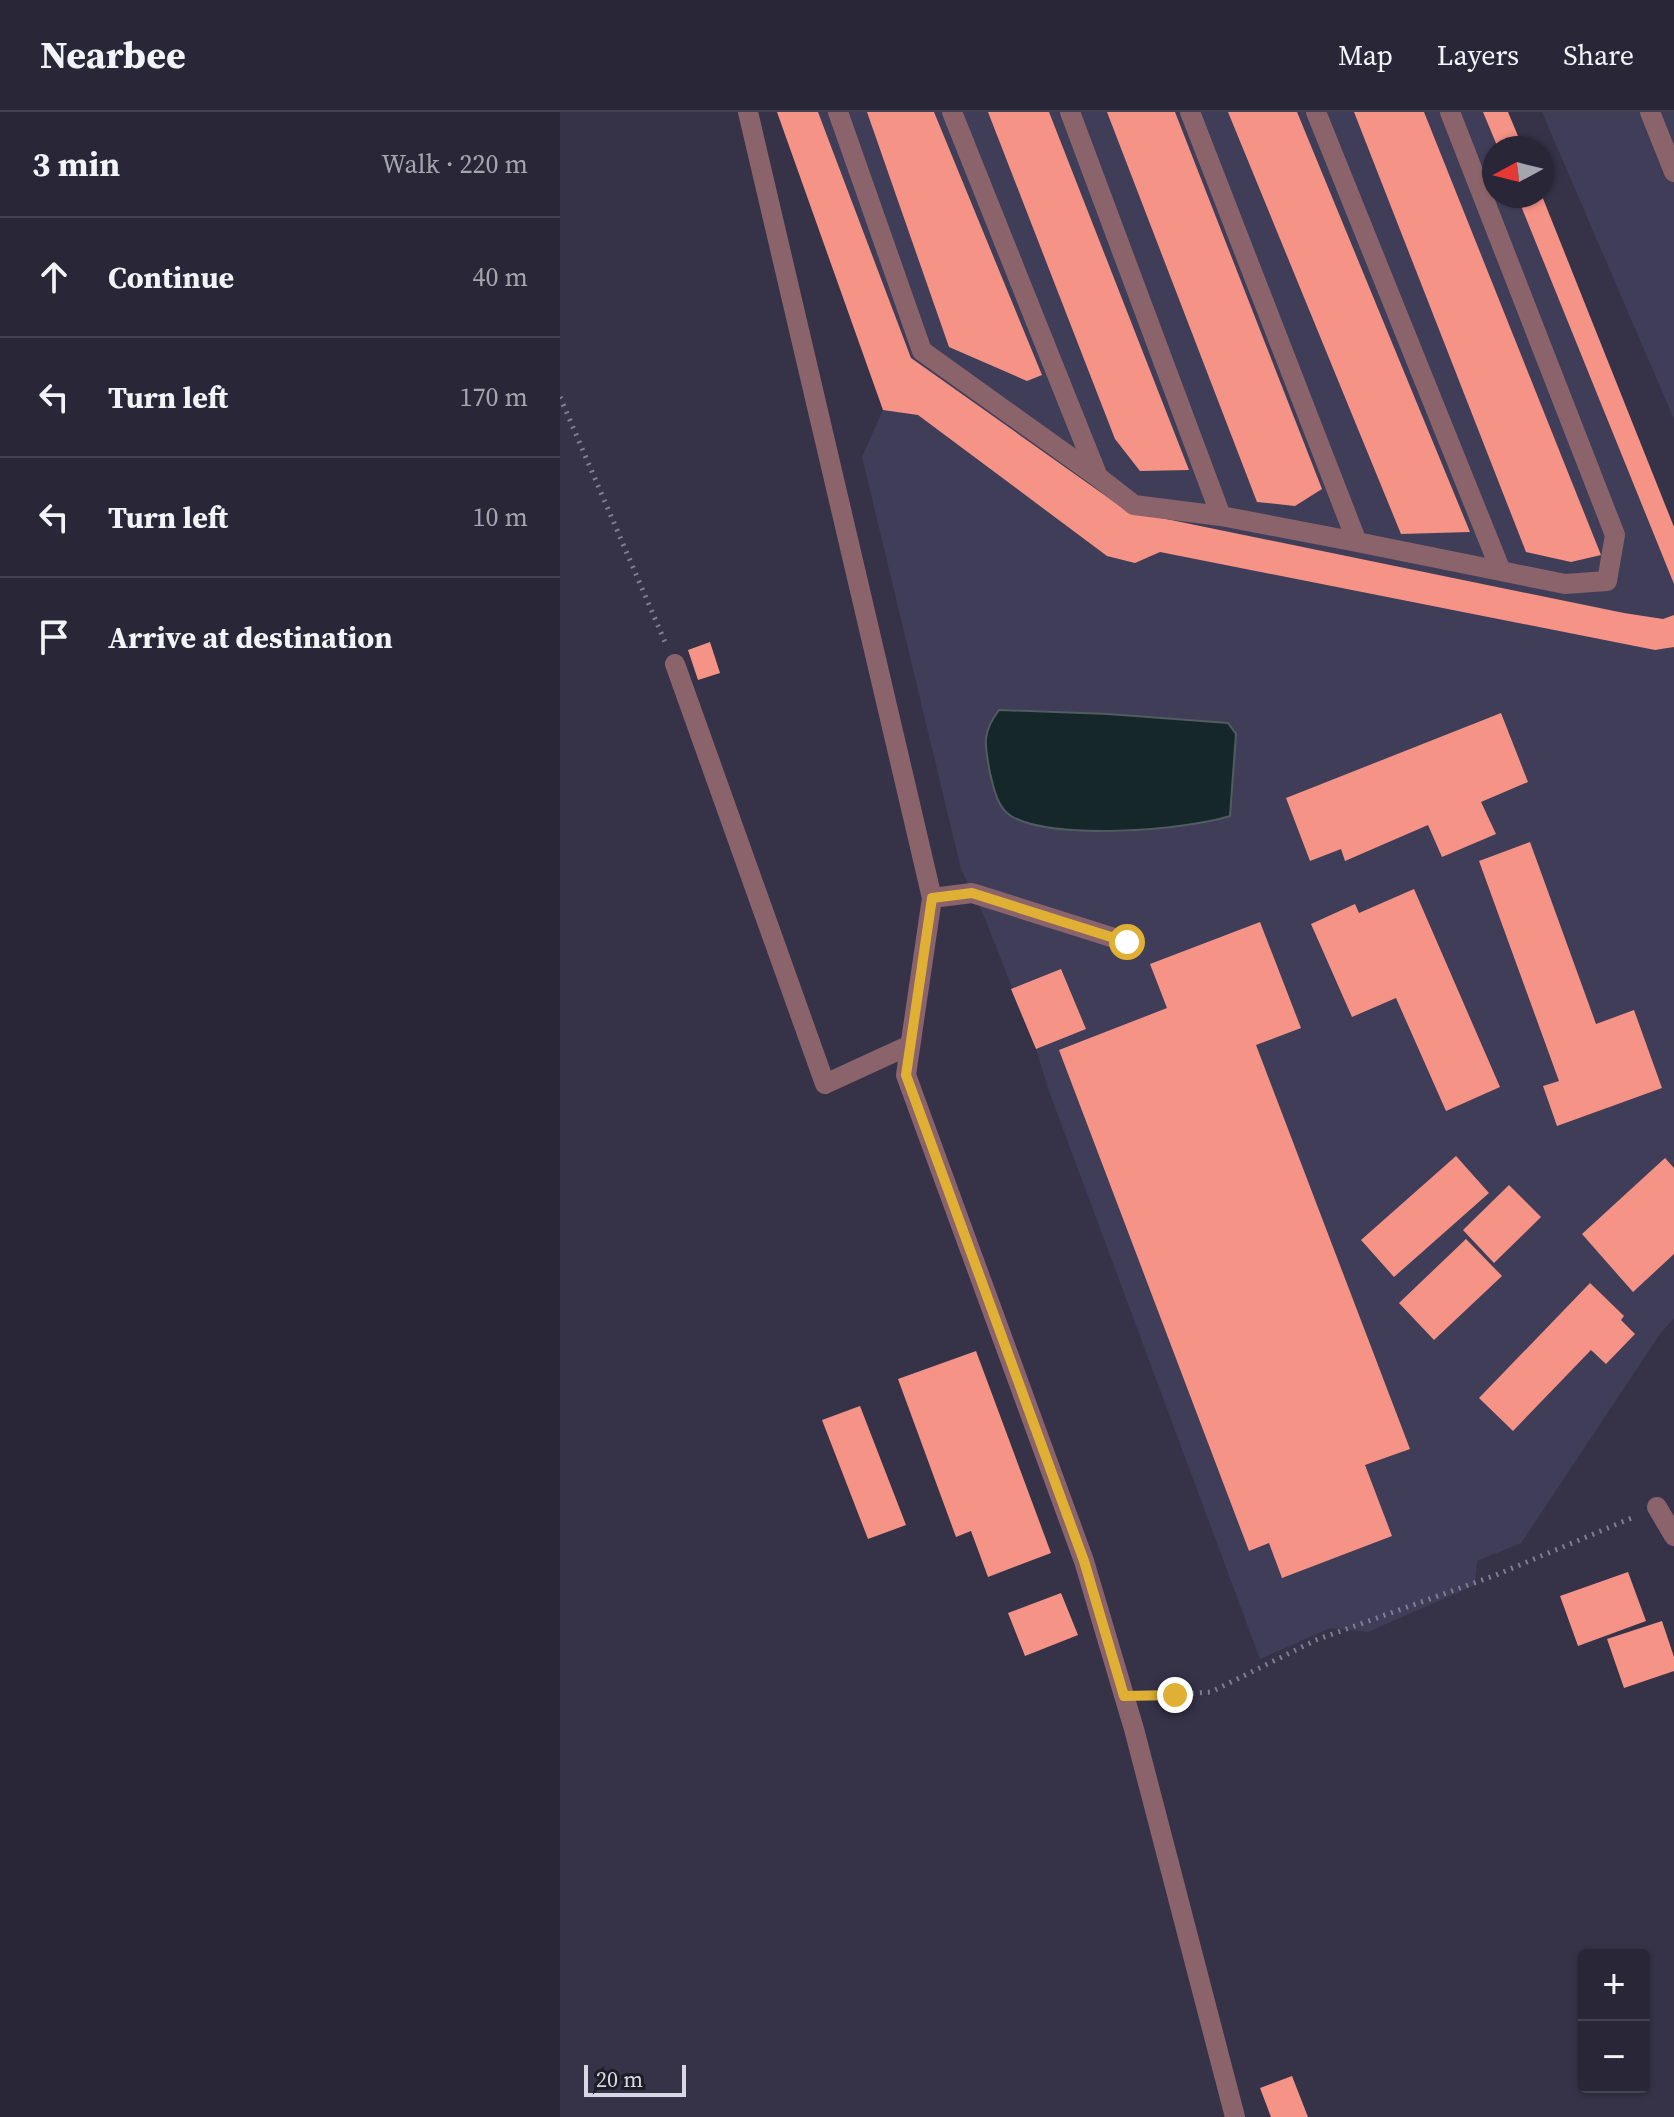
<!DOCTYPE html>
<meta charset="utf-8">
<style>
body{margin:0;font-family:"Source Serif 4",serif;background:#343242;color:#f1f3f6}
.controls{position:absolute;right:24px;bottom:24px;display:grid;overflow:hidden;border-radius:8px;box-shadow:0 2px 6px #0004}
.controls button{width:72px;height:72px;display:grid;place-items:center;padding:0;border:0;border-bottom:2px solid #444352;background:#282637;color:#f1f3f6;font:40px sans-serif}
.compass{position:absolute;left:922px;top:24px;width:72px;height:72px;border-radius:50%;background:#282637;box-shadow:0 2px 6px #0004;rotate:263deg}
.scale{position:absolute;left:24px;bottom:20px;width:102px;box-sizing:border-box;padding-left:8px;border:4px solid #d8d7e5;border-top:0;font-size:22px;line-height:28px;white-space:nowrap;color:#d8d7e5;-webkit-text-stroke:6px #1d1d26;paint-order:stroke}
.stop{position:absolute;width:24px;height:24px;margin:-18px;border:6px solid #dfb034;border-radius:50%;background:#fff}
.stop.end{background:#dfb034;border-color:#fff;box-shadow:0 2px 8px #0008}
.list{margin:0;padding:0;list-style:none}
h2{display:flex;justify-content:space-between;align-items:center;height:104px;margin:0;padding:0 32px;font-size:34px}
h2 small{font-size:26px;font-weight:400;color:#a5a5ad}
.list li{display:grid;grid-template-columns:52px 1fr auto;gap:24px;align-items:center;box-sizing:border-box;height:120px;padding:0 32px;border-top:2px solid #444352}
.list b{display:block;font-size:30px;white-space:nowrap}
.list em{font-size:26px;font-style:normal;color:#a5a5ad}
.icon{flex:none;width:44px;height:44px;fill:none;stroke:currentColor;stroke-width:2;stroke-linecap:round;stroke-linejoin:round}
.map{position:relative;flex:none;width:1114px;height:2005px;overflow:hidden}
header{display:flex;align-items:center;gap:48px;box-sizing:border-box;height:112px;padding:0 40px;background:#282637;border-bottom:2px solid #444352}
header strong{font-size:38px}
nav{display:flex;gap:44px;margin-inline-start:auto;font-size:28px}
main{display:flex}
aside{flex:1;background:#282637}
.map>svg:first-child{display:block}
.built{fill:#403d58}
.water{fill:#152728;stroke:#505c61;stroke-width:2}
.building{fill:#f59387}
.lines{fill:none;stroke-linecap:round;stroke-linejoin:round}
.path{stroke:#7f7d8f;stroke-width:5;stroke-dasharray:2 6;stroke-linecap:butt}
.minor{stroke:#8b636b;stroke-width:20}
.route{stroke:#dfb034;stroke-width:10}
</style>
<header>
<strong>Nearbee</strong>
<nav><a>Map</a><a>Layers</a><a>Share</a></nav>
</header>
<main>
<aside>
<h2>3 min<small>Walk · 220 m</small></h2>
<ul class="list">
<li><svg class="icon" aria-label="ahead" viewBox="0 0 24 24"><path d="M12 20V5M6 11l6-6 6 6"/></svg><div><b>Continue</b></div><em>40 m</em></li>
<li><svg class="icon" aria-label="left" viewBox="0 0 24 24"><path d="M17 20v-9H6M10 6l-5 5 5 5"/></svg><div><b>Turn left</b></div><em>170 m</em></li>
<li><svg class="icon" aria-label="left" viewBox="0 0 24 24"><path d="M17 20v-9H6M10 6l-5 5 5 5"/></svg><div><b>Turn left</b></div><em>10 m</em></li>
<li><svg class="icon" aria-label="arrive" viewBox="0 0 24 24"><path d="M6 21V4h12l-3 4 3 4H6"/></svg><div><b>Arrive at destination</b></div></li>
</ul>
</aside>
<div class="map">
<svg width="1114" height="2005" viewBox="0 0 1114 2005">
<rect width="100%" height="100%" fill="#363349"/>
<path class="built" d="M218,0H946L960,36H934V84H980L1114,416V1206L1100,1222L961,1431L917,1449L915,1473L808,1520L770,1516L700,1547L489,979L476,937L424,804L401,757L302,345L323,298Z
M982,0H1114V307Z"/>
<path class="water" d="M439,598L548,602L668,611L676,622L670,704C626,718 491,729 451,704C437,695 434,677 430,661C425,633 421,622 439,598Z"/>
<path class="building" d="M217,0H258L351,246L567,399L1064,501L1103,507L1114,503V535L1095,538L600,440L575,451L547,444L358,303L323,298Z
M307,0H374L482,263L467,269L389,235Z
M428,0H489L629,358L580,359L555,327Z
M547,0H615L762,377L735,394L697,390Z
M668,0H737L910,420L841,422Z
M794,0H864L1041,443L1011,450L966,440Z
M923,0H948L963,36H938Z
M957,84H982L1114,415V472Z
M150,530L160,561L138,568L128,538Z
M941,601L968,670L921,690L936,722L882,745L868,713L785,749L781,737L750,749L726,686Z
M970,730L1036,912L1074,898L1102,976L997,1014L983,974L999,969L919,749Z
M854,777L940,975L886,999L836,886L792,905L751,812L795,792L799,801Z
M700,810L741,916L696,933L850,1337L805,1353L832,1424L722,1466L709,1431L689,1439L499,938L607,896L590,852Z
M501,857L526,917L476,937L451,877Z
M896,1044L929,1081L834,1165L801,1128Z
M1105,1046L1114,1056V1142L1073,1180L1022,1122Z
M949,1073L981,1105L934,1151L903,1118Z
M906,1127L942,1164L874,1228L839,1191Z
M1030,1171L1064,1204L1061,1208L1075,1222L1046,1252L1031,1238L953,1319L919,1286Z
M416,1239L491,1441L428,1465L411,1419L396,1425L338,1267Z
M300,1294L346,1413L308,1427L262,1308Z
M1068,1460L1086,1509L1018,1534L1000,1484Z
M501,1481L518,1523L465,1544L448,1501Z
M1102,1509L1114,1545V1559L1064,1576L1047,1527Z
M732,1964L748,2005H711L700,1976Z"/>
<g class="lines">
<path class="path" d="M0,285L105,530
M592,1584L651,1580L756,1528L936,1463L1074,1405"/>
<path class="minor" d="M188,0L372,786L346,963L524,1449L574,1617L675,2005
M278,0L362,239L538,365L392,0
M510,0L661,404L574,393L538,365
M630,0L797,430L661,404
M756,0L941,459
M1090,0L1114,60
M797,430L1005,472L1047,469L1055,423L890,0
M115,552L265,972L350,933
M372,786L412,781L567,830
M1097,1395L1114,1424"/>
</g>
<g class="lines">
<path class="route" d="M567,830L412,781L372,786L346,963L524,1449L564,1584L615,1583"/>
</g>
</svg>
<div class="controls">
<button>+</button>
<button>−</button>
</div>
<svg class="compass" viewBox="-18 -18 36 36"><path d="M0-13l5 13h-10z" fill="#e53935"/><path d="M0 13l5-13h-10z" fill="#a5a5ad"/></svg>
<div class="scale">20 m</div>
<div class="stop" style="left:567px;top:830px"></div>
<div class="stop end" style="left:615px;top:1583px"></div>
</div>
</main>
